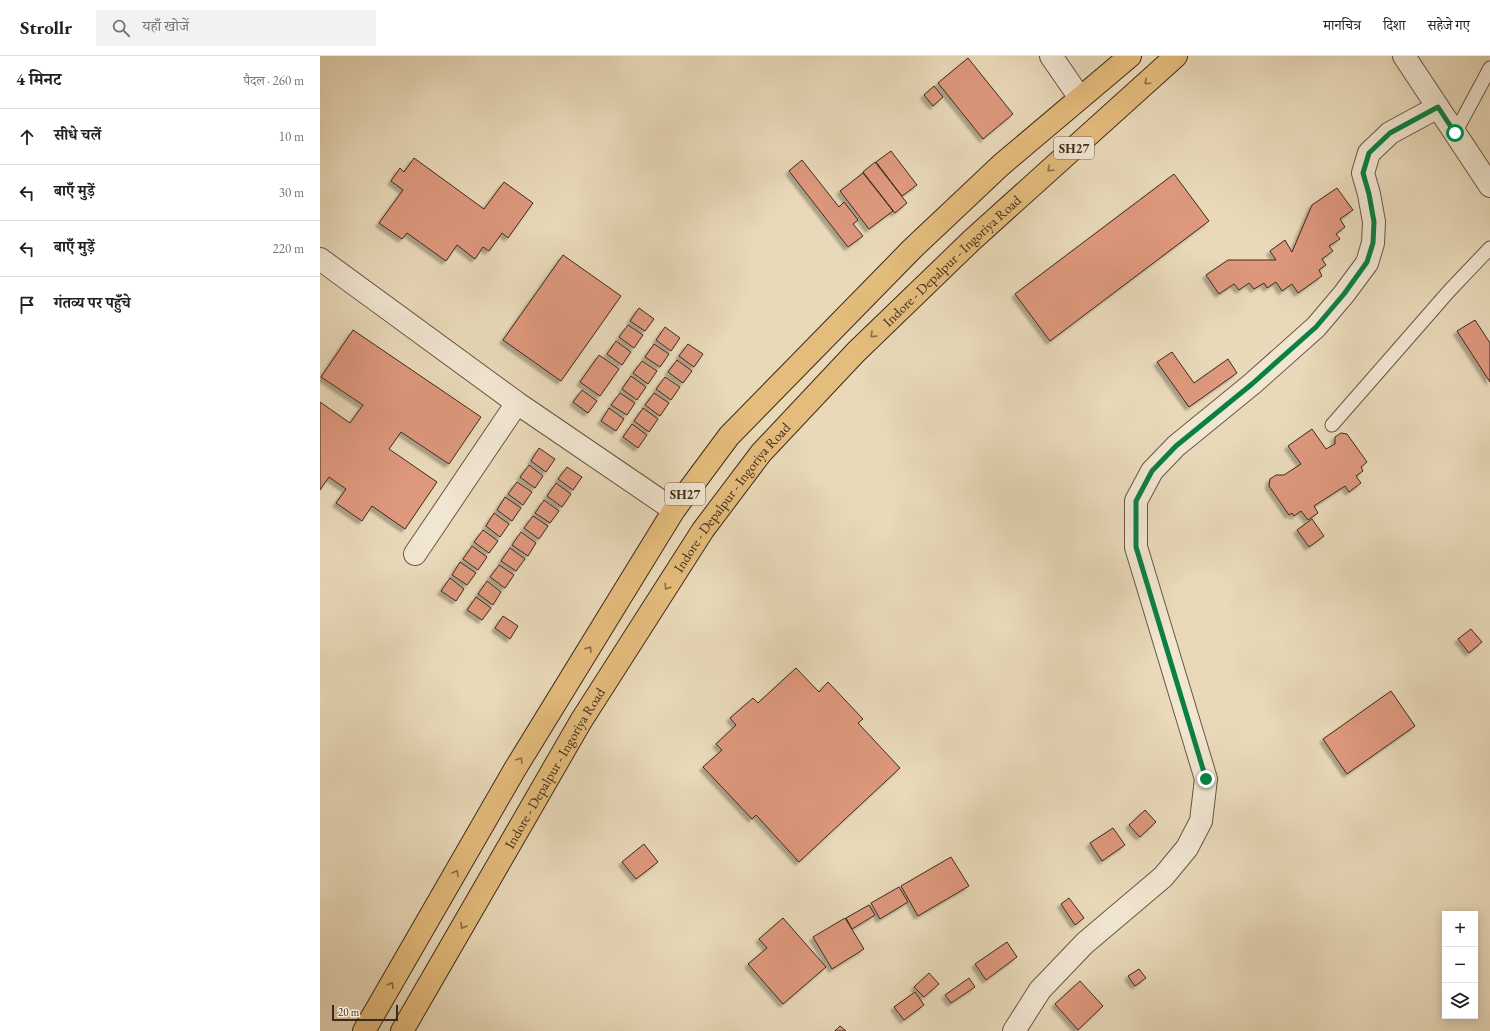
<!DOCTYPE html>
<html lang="hi">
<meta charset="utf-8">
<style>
body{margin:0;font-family:"EB Garamond","Noto Serif Devanagari",serif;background:#f2f2f2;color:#202124}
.controls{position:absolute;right:12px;bottom:12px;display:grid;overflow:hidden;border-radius:0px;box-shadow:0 2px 10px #0003}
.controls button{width:36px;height:36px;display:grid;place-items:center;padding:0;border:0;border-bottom:1px solid #e0e0e0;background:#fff;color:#202124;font:20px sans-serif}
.scale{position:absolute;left:12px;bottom:10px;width:66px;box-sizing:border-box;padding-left:4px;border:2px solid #3e2a1c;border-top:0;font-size:11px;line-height:14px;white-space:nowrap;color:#3e2a1c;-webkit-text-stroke:3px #f1e6d2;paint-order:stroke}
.stop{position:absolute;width:12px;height:12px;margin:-9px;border:3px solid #0b8043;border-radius:50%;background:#fff}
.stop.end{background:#0b8043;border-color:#fff;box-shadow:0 1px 4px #0008}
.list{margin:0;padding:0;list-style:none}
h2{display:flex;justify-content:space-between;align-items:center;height:52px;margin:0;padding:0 16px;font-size:17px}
h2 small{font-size:13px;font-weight:400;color:#757577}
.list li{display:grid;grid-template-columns:26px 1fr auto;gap:12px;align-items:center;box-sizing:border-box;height:56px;padding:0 16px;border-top:1px solid #e0e0e0}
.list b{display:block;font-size:15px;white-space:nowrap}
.list em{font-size:13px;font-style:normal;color:#757577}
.icon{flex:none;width:22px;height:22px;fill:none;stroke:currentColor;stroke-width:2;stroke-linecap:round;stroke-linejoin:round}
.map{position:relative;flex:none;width:1170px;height:975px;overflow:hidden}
header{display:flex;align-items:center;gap:24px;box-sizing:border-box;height:56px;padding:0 20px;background:#fff;border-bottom:1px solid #e0e0e0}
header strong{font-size:19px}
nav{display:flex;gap:22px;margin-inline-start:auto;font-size:14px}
.search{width:280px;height:36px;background:#f2f2f2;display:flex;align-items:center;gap:10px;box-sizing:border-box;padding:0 14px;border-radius:0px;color:#757577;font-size:15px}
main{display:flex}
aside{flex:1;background:#fff}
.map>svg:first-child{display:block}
.building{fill:#de987d;stroke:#3e2a1c;filter:url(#shadow)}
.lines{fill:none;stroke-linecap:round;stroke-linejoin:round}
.service-casing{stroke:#695643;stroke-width:15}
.minor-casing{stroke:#695643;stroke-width:24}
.primary-casing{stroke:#3e2a1c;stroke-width:24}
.service{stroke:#f1e6d2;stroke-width:13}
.minor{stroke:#f1e6d2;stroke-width:22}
.primary{stroke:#e4bc7c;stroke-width:22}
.oneway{stroke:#896c47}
.route{stroke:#0b8043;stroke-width:5}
.labels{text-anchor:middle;stroke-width:3.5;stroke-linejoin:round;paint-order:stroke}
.shield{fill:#f1e6d2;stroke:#746253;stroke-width:1}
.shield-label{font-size:13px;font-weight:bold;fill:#3e2a1c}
.street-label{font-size:14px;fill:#3e2a1c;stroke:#f1e6d2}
</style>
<header>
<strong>Strollr</strong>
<div class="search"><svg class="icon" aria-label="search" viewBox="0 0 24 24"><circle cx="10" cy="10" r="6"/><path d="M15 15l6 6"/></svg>यहाँ खोजें</div>
<nav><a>मानचित्र</a><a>दिशा</a><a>सहेजे गए</a></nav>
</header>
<main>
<aside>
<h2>4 मिनट<small>पैदल · 260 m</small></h2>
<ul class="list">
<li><svg class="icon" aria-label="ahead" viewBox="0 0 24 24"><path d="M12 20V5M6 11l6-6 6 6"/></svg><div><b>सीधे चलें</b></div><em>10 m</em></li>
<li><svg class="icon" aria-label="left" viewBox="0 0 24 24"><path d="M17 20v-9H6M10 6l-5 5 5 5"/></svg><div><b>बाएँ मुड़ें</b></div><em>30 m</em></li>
<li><svg class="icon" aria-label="left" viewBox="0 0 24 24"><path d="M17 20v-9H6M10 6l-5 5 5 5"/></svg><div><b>बाएँ मुड़ें</b></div><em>220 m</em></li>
<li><svg class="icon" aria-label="arrive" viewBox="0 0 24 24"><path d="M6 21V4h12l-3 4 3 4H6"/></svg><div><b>गंतव्य पर पहुँचे</b></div></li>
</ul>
</aside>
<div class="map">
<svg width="1170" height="975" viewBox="0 0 1170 975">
<defs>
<filter id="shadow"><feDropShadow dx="-3.5" dy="3.5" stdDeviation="1" flood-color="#0004"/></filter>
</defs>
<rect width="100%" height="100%" fill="#e9d9b9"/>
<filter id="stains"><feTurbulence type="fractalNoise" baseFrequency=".005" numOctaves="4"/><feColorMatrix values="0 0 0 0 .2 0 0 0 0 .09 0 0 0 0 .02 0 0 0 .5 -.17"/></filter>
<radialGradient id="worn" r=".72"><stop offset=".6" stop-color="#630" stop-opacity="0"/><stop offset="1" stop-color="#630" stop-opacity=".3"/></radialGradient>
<path class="building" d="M648,2L693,58L663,83L618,27Z
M614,30L623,41L613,50L604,39Z
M571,95L597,129L582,140L556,106Z
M94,102L164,153L184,126L213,147L188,182L182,177L169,195L163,191L155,203L137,189L126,205L87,177L82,183L59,167L83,134L71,125L80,112L84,116Z
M482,104L519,151L524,146L538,164L533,168L543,180L528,191L469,115Z
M555,106L587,147L575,157L543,116Z
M543,117L573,155L549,173L520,135Z
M854,118L889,165L730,285L695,238Z
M1017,132L1033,154L1020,163L1025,171L1016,178L1020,183L1009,190L1013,195L1002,203L1006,209L999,214L1002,220L978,237L972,228L962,235L956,226L947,232L944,227L934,233L929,227L919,234L914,228L899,238L886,219L908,204H956L950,195L965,184L972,196L992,149Z
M243,199L301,240L241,325L183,284Z
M319,252L334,263L325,275L310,265Z
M1155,264L1170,287V326L1137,275Z
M308,269L323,279L314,292L299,281Z
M345,271L360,282L351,295L336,284Z
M33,274L161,361L129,408L81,376L69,393L117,426L85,473L52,450L42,465L16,447L26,433L9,421L0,434V346L30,367L43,349L1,321Z
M296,285L311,296L302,309L287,298Z
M334,288L349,298L340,311L325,301Z
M368,288L383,298L374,311L359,300Z
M852,296L874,327L908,303L917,317L869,351L837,306Z
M279,299L299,313L280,340L260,326Z
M357,304L372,315L363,327L348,316Z
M322,305L337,315L328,328L313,317Z
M311,320L326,331L317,344L302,333Z
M345,321L360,331L351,344L336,333Z
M262,334L277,345L268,357L253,346Z
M300,337L315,347L307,359L291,349Z
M334,337L349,347L340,360L325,349Z
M289,352L304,363L296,375L281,365Z
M323,352L338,363L329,376L314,365Z
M312,368L327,379L318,392L303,381Z
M992,373L1006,393L1015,388V381L1021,377L1027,378L1047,406L1041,411L1043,415L1036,420L1041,427L1029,436L1025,430L994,450L998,457L988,464L981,455L974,460L972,457L969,459L949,430L950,423L956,419H964L981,408L968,390Z
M219,392L235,403L226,416L211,405Z
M209,409L223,420L215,432L200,421Z
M247,411L262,421L253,434L238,423Z
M197,426L212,436L203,449L188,438Z
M236,427L251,438L242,451L227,440Z
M185,441L201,452L192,465L177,454Z
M224,444L239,455L230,467L215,457Z
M174,457L189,468L180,481L166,470Z
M213,460L228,470L219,483L204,472Z
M992,463L1004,480L989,491L977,474Z
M163,474L178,485L169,497L154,486Z
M201,476L216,487L208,500L192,489Z
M152,490L167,501L158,514L143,503Z
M190,492L205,503L196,515L181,505Z
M140,506L156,517L147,529L132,519Z
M179,509L194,519L185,532L170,521Z
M130,522L144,533L136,545L121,535Z
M167,525L181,536L173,549L158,538Z
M156,541L171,552L162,564L147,554Z
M183,560L198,570L190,583L175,572Z
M1151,573L1162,586L1149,597L1138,583Z
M476,612L499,636L508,626L543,663L538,667L580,712L479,806L436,759L432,763L383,711L402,694L396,688L416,669L410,662L433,642L438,647Z
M1071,635L1095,670L1027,718L1003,683Z
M825,754L836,766L820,781L809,769Z
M793,772L805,789L782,805L770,787Z
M324,788L338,806L316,823L302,806Z
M631,801L649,830L598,860L581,830Z
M579,831L588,846L560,863L551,847Z
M749,842L764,862L755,869L741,848Z
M549,849L555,859L532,873L526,862Z
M463,862L506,911L463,948L428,908L447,892L439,883Z
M525,862L544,893L512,913L493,881Z
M687,886L697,901L666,924L655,908Z
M819,913L826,922L815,930L808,920Z
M609,917L619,928L604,941L594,931Z
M649,922L655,931L631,947L625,939Z
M760,925L783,950L758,974L735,948Z
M595,936L604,949L584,964L574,951Z
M520,970L526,975H515Z"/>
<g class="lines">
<defs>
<path id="service" d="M1135,77L1170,12
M1012,369L1130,234L1170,192"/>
<path id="minor" d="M731,0L760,42
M1084,0L1170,130
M0,203L197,347L354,454
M95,498L197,347
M694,975L720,934L765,887L843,821L867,792L881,765L886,723L816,491V445L832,415L856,390L932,328L996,271L1024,238L1047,207L1053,187L1054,166L1049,138L1043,117L1049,97L1070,77L1118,51"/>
<g id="primary">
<path d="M44,975L195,713L354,454L409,380L592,193L681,109L810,0"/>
<path id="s1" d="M82,975L261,665L383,474L441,397L536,296L652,184L856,0"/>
</g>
</defs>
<use href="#service" class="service-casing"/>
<use href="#minor" class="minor-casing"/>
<use href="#primary" class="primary-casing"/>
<use href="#service" class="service"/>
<use href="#minor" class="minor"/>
<use href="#primary" class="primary"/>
</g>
<defs><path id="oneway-chevron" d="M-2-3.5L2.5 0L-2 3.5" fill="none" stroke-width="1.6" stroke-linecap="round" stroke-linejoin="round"/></defs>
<g class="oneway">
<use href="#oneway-chevron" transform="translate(827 26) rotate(138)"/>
<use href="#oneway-chevron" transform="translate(730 113) rotate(138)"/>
<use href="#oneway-chevron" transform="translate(553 279) rotate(136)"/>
<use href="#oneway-chevron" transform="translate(347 531) rotate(123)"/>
<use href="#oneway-chevron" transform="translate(269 593) rotate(-58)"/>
<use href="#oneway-chevron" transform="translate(200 704) rotate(-58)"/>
<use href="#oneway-chevron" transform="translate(136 817) rotate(-60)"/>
<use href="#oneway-chevron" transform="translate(143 870) rotate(120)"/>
<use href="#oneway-chevron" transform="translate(71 929) rotate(-60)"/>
</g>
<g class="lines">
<path class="route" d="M886,723L816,491V445L832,415L856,390L932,328L996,271L1024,238L1047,206L1053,187L1054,166L1049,138L1043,117L1049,97L1070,77L1118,51L1135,77"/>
</g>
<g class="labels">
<g class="shield">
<rect x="734" y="81" width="40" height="22" rx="3"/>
<rect x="345" y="427" width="40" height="22" rx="3"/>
</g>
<g class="shield-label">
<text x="754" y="97">SH27</text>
<text x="365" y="443">SH27</text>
</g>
<g class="street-label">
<text dy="5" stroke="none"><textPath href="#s1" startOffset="952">Indore - Depalpur - Ingoriya Road</textPath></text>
<text dy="5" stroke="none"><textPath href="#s1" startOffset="628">Indore - Depalpur - Ingoriya Road</textPath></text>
<text dy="5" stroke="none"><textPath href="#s1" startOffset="304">Indore - Depalpur - Ingoriya Road</textPath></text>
</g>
</g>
<rect width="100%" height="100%" filter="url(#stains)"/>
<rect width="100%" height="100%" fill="url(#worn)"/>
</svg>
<div class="controls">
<button>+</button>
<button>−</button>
<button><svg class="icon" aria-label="layers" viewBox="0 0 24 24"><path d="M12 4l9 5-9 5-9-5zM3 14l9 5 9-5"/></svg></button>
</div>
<div class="scale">20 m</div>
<div class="stop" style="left:1135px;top:77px"></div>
<div class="stop end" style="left:886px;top:723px"></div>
</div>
</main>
